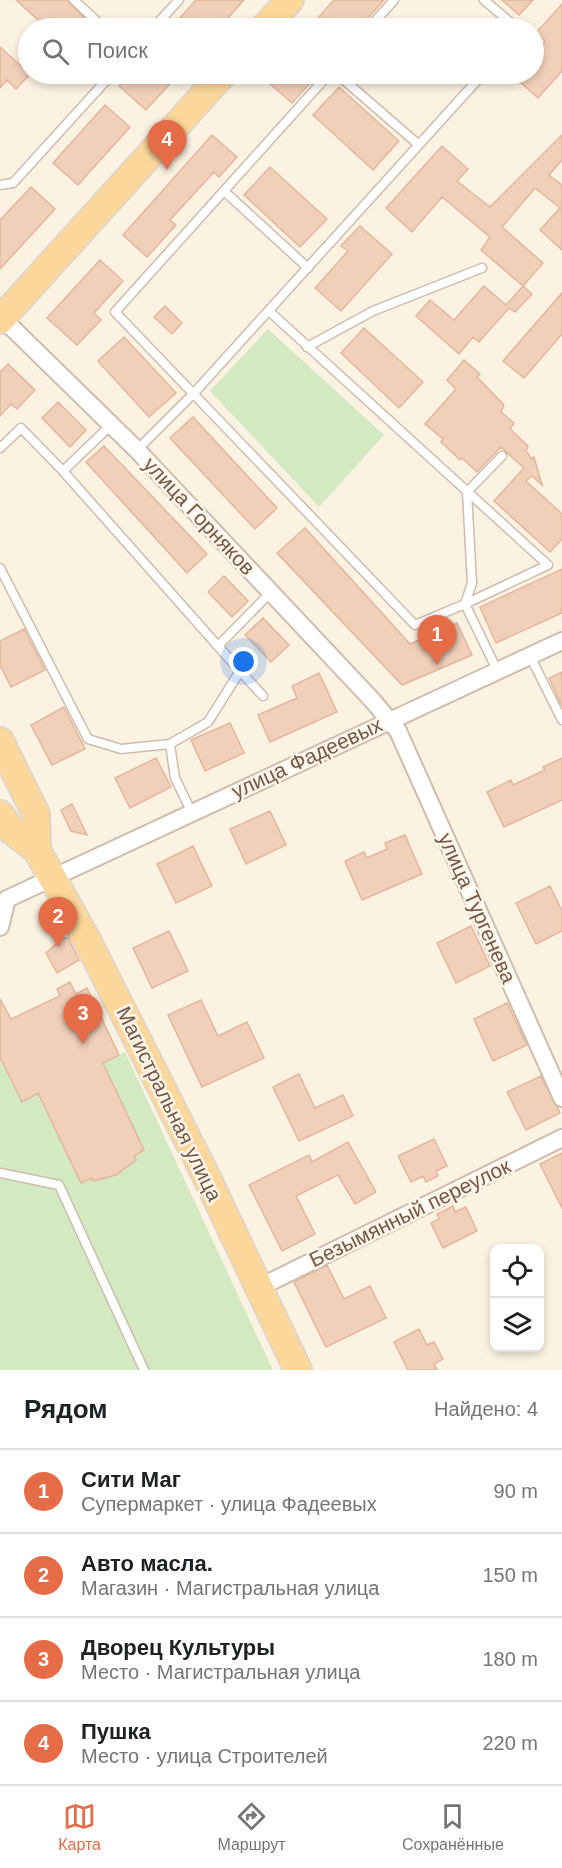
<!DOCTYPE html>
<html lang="ru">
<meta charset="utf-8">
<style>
body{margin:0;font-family:Helvetica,sans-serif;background:#f2f2f2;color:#202124}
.controls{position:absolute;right:18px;bottom:18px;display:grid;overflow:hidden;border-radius:12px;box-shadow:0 3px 9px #0003}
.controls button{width:54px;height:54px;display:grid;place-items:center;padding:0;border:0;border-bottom:2px solid #e0e0e0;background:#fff;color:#202124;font:30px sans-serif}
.you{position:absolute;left:244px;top:662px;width:21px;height:21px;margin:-15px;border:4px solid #fff;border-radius:50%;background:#1a73e8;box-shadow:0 0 0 9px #1a73e833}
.badge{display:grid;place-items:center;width:39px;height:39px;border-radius:50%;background:#e66b47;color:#fff;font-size:20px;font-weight:700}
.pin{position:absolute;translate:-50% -50px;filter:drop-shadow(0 2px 3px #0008)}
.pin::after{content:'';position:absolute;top:32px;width:21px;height:18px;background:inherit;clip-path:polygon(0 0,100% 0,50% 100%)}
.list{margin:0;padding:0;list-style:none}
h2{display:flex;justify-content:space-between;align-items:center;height:78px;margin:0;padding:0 24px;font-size:26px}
h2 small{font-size:20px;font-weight:400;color:#757577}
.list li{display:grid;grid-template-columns:39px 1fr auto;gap:18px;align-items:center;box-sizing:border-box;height:84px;padding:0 24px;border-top:2px solid #e0e0e0}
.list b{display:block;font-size:22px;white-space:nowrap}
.list p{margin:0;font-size:20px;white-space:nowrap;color:#757577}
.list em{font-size:20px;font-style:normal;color:#757577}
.icon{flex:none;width:33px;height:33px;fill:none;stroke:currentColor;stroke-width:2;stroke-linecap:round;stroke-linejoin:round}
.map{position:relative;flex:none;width:562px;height:1370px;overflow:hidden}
.search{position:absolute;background:#fff;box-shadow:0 3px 9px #0003;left:18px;right:18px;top:18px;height:66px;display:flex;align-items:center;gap:15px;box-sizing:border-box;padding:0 21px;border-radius:33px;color:#757577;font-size:22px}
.sheet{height:414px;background:#fff}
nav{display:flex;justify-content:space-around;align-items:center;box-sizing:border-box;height:84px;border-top:2px solid #e0e0e0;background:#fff;font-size:16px;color:#757577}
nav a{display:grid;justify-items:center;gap:3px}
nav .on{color:#e66b47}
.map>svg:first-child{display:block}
.green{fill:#d2e9c1}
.building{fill:#f1d0ba;stroke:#e4b69b;stroke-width:1.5}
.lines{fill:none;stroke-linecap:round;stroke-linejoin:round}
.lane-casing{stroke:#cfbcac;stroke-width:11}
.street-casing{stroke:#cfbcac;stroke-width:20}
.primary-casing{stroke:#dbd4d0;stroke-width:30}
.lane{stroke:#fff;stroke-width:8}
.street{stroke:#fff;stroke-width:16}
.primary{stroke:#fbd79b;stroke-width:27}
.labels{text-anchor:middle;stroke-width:5;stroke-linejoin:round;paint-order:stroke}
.street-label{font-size:21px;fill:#745849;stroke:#fff6e9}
</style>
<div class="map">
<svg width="562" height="1370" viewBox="0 0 562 1370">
<rect width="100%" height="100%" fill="#fcf2e2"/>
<path class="green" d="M268,329L384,435L319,507L210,391Z
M125,1052L273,1370H0V1057L22,1102L38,1093L81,1183L92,1178L93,1181L116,1175L136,1160L134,1156L144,1150L103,1063Z"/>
<path class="building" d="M16,0H67L90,24L85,28H47Z
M196,0H244L219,28H171Z
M334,0H384L359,28H309Z
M502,0H533L519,15Z
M562,4V71L538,98L511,74H534V54L545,41L536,33Z
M0,47L30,74L16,89L7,80L0,88Z
M130,74H179L146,110L119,86Z
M259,74H318L292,103Z
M339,87L399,141L373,170L313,115Z
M105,105L130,127L78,185L53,163Z
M212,135L237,157L219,177L214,172L170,220L176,225L147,257L123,235Z
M562,135V160L549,175L562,185V250L540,230L560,208L535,188L502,227L543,263L523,286L481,250L490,237L442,197L412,232L386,208L442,146L468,169L457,181L490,207Z
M270,167L327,219L300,247L244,195Z
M31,187L55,209L0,269V220Z
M360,226L392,254L341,311L315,288L348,251L341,246Z
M100,260L123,281L94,313L101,320L77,345L47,318Z
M484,286L506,305L523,286L532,294L515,312L509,308L479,342L473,337L459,354L416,316L430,300L454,320Z
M562,293V334L524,378L503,361Z
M165,306L182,323L172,334L154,317Z
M364,328L423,382L399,408L341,353Z
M124,337L176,393L149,417L98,361Z
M464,360L480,374L477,377L504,405L501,412L514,423L510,429L528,446L526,451L532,459L534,457L542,485L532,476L526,481L562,514V539L550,552L494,501L524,468L501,447L477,472L462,458L460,460L441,442L443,439L425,424L456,389L447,380Z
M8,364L35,390L17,409L11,404L0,416V372Z
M58,402L86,430L70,447L42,418Z
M193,417L277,508L255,529L170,438Z
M104,446L207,554L187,573L86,462Z
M305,528L410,644L457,623L472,655L402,685L277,553Z
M562,569V613L496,643L480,607Z
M224,576L248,601L232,617L208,592Z
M263,618L289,645L271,662L245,635Z
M24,629L45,670L11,687L0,665V641Z
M562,672V706L549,678Z
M319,673L337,712L270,742L258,715L297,698L292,686Z
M64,707L85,749L52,765L31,725Z
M230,723L244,753L205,771L191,740Z
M156,758L171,787L130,808L115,778Z
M562,758V800L504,827L487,792L511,780L513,785L545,770L543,767Z
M72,804L87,835L71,831L61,810Z
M270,811L286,845L246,864L230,829Z
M405,835L422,874L362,900L345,861L364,852L367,858L387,849L385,843Z
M193,846L212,886L176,903L157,864Z
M550,886L562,911V931L536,944L516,903Z
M471,926L490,966L456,983L437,943Z
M169,931L188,971L152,988L133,948Z
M63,938H68L79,960L57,973L46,953Z
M70,982L76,994L87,988L119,1055L103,1063L144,1150L134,1156L136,1160L116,1175L93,1181L92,1178L81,1183L38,1093L22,1102L0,1057V999L11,1019L60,996L57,989Z
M201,1000L218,1036L247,1022L264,1058L202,1087L168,1015Z
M507,1003L527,1045L493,1061L474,1019Z
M299,1074L315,1108L343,1095L353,1116L299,1141L273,1087Z
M541,1076L560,1113L526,1130L507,1092Z
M434,1139L447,1166L436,1171L438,1176L426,1182L423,1176L411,1182L398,1156Z
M348,1142L376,1192L355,1204L338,1175L296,1196L315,1234L282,1251L249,1185L309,1155L312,1162Z
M562,1153V1208L540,1164Z
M453,1206L455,1212L466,1207L477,1231L443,1248L431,1223L439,1219L437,1214Z
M327,1265L344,1299L370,1286L386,1318L326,1347L294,1282Z
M419,1329L427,1345L434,1342L443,1359L434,1364L437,1370H408L394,1342Z"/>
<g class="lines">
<defs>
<path id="lane" d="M74,0L104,28
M484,0L517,28
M153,28L179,0
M369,28L394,0
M329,74L115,312L415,625L465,604L497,670
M337,74L419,145
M0,185L13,183L112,74
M224,191L308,268
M269,311L548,565L465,604
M307,347L373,311L482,268
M0,448L21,428L63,471L240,671L208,722L170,744L121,749L88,739L0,568
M137,450L194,393L483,74
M63,471L111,425
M465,604L472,583L467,492L502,456
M218,646L270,593
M530,656L562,720
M240,671L263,696
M170,744L175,778L192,813
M0,1173L59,1185L144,1370"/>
<path id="street" d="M2,318L137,450L373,701L398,731L562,1098
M0,927L7,899L562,641
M258,1288L562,1138"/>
<path id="primary" d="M264,28L290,0
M0,320L223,74
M0,741L36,814L37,850L88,942L207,1178L298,1370
M0,814L11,830L37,850"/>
</defs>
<use href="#lane" class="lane-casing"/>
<use href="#street" class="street-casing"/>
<use href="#primary" class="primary-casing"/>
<use href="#lane" class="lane"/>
<use href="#street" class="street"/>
<use href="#primary" class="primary"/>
</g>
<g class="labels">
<g class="street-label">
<text transform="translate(199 516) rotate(47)" y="7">улица Горняков</text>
<text transform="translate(307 758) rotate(-25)" y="7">улица Фадеевых</text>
<text transform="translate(477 908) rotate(66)" y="7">улица Тургенева</text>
<text transform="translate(169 1104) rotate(64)" y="7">Магистральная улица</text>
<text transform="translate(410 1213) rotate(-26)" y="7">Безымянный переулок</text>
</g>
</g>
</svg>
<div class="controls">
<button><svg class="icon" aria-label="locate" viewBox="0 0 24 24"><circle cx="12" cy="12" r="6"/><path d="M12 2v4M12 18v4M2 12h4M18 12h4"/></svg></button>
<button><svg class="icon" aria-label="layers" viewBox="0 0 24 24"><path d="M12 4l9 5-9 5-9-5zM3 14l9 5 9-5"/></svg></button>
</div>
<div class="you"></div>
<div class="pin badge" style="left:437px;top:665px">1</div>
<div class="pin badge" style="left:58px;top:947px">2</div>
<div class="pin badge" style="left:83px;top:1044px">3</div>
<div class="pin badge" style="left:167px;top:170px">4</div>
<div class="search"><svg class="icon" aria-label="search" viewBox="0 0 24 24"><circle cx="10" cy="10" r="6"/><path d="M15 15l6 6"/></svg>Поиск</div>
</div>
<section class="sheet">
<h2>Рядом<small>Найдено: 4</small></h2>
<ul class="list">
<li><span class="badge">1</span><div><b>Сити Маг</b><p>Супермаркет · улица Фадеевых</p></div><em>90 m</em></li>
<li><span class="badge">2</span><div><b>Авто масла.</b><p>Магазин · Магистральная улица</p></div><em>150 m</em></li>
<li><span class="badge">3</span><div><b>Дворец Культуры</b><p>Место · Магистральная улица</p></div><em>180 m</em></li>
<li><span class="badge">4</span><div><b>Пушка</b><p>Место · улица Строителей</p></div><em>220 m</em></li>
</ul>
</section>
<nav>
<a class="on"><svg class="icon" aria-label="map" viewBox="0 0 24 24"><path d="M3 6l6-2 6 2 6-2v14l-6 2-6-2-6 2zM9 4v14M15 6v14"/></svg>Карта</a>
<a><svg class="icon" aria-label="directions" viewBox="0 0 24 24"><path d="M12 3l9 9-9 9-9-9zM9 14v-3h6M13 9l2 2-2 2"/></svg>Маршрут</a>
<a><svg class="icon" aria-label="saved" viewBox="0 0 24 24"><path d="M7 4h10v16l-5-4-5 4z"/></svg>Сохранённые</a>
</nav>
